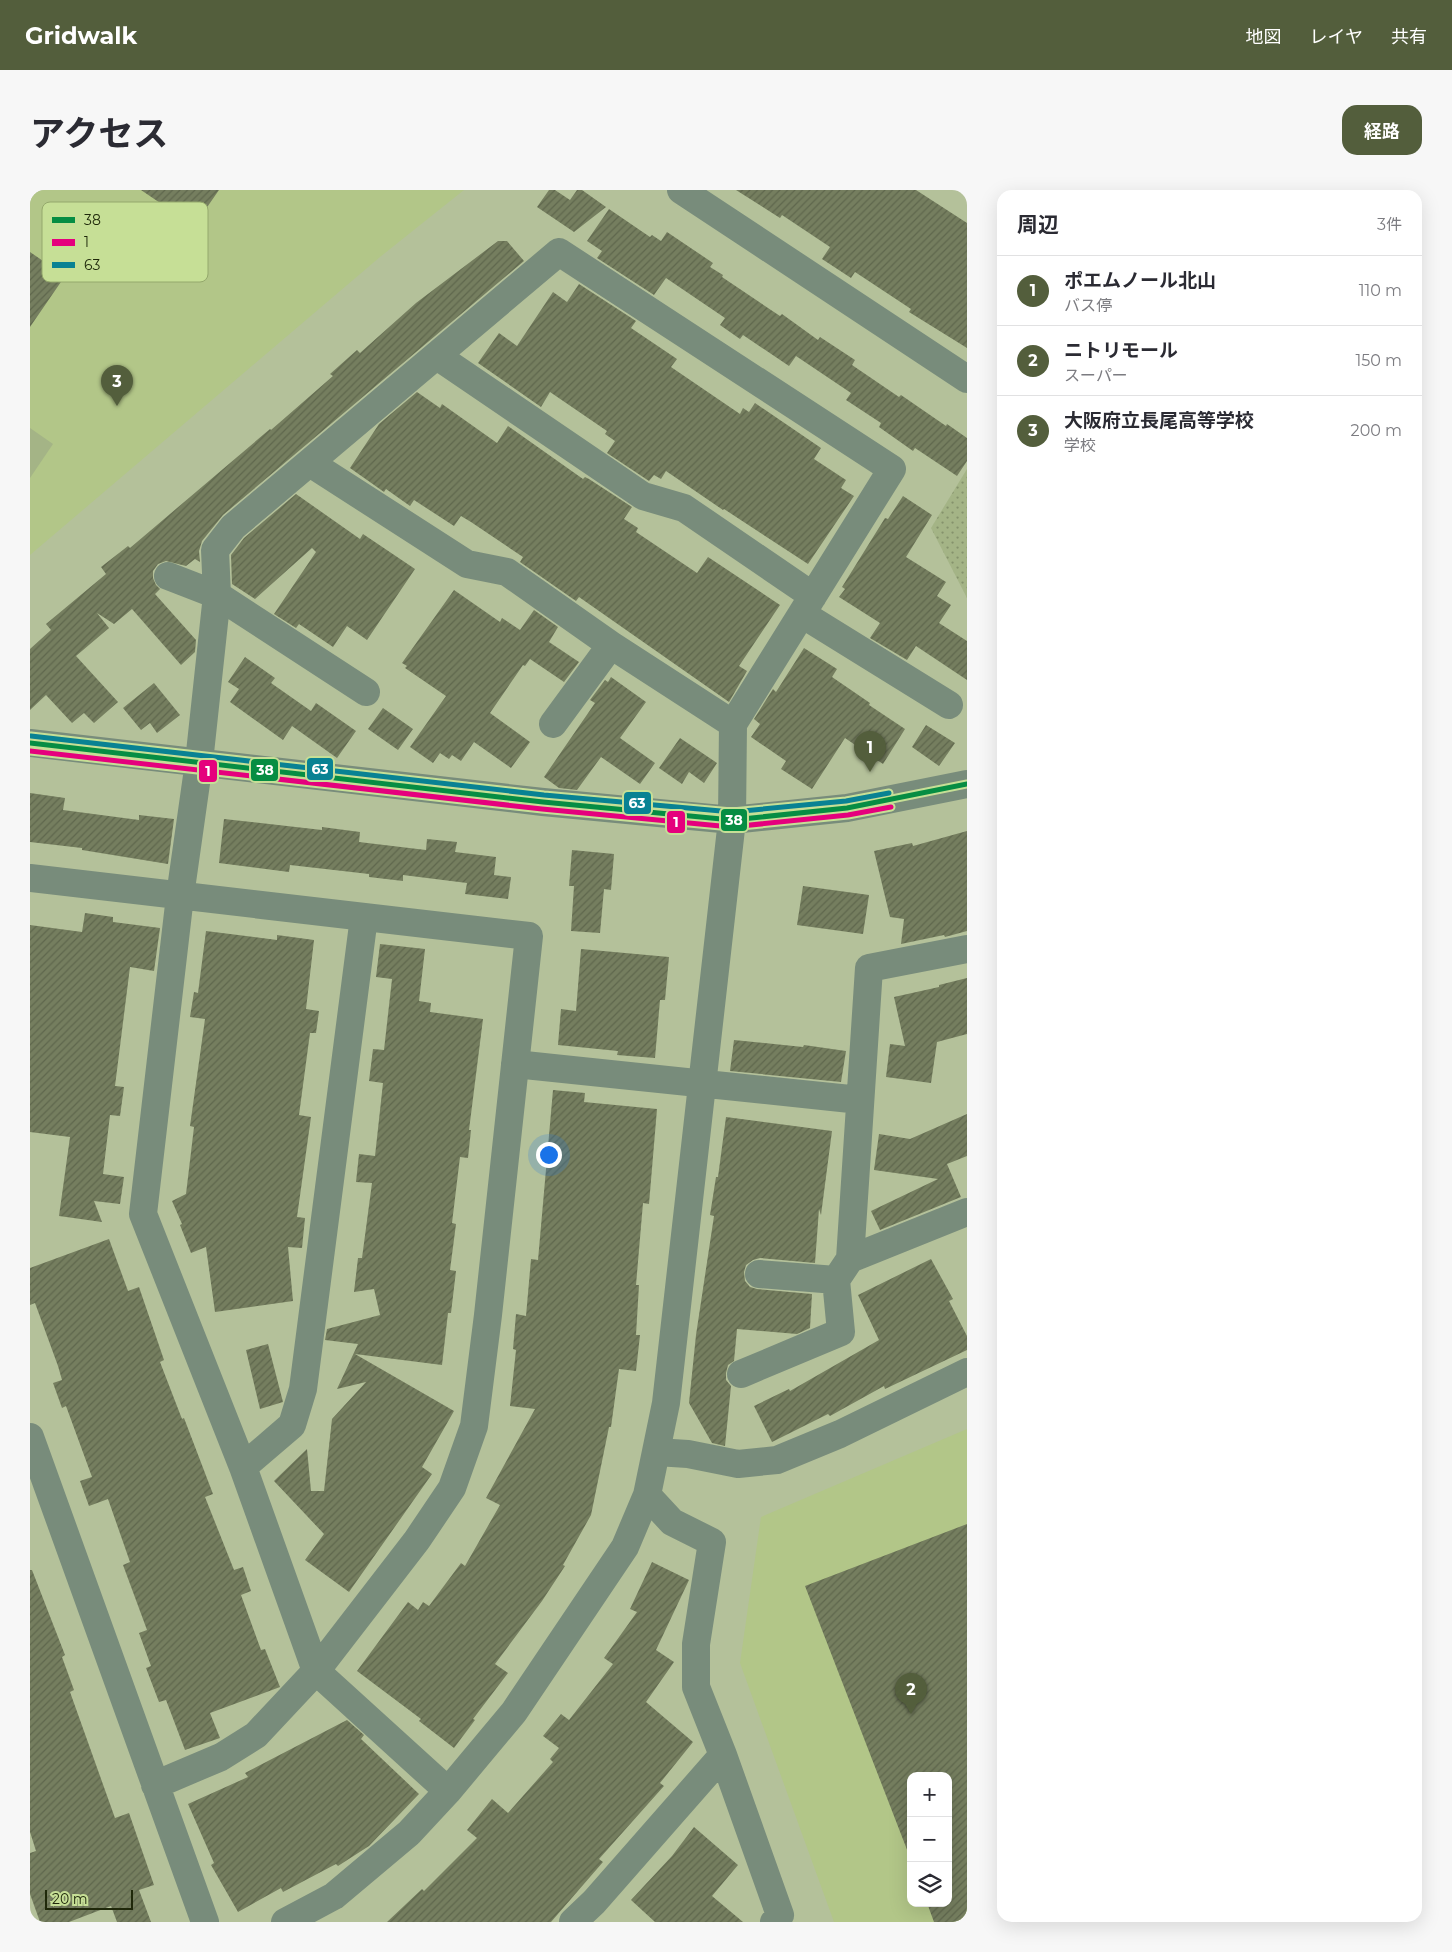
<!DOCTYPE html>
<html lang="ja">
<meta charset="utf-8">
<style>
body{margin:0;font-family:Montserrat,"Noto Sans JP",sans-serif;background:#f7f7f7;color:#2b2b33}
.controls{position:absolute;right:15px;bottom:15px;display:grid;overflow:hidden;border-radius:10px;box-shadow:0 5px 20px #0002}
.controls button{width:45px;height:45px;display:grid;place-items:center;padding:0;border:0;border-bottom:1px solid #e1e1e2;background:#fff;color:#2b2b33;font:25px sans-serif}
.scale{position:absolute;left:15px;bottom:12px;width:88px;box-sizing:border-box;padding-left:5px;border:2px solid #1f280a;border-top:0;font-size:14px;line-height:18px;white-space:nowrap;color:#1f280a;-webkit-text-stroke:4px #c6df96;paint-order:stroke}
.you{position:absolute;left:518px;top:964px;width:18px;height:18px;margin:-12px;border:4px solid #fff;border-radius:50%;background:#1a73e8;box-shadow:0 0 0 8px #1a73e833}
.badge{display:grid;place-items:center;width:32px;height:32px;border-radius:50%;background:#535e3c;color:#fff;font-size:16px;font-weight:700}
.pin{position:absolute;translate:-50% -41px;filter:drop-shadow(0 1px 2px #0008)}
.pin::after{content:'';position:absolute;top:26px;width:18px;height:15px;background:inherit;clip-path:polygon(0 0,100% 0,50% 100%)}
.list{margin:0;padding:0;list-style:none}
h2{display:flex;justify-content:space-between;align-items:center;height:65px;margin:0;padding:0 20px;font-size:21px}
h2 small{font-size:16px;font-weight:400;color:#7c7c81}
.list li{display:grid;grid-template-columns:32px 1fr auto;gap:15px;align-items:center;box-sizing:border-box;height:70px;padding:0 20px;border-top:1px solid #e1e1e2}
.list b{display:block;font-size:19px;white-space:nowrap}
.list p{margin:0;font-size:16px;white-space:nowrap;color:#7c7c81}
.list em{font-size:16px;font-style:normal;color:#7c7c81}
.icon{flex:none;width:28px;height:28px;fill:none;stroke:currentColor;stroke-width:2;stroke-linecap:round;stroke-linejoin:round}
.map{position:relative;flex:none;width:937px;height:1732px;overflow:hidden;border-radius:15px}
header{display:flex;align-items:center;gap:30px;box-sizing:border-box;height:70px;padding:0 25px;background:#535e3c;color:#fff}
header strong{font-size:24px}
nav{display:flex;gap:28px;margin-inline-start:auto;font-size:18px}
.intro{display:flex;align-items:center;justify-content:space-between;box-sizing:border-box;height:120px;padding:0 30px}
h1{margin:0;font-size:35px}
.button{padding:12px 22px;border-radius:15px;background:#535e3c;color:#fff;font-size:18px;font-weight:700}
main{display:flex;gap:30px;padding:0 30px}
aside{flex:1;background:#fff;border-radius:15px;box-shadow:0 5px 20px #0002}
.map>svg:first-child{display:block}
.built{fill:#b2c688;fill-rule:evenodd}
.grass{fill:#a4b486}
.park{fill:url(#park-dots)}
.building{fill:url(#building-hatch)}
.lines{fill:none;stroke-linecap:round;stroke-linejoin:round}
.minor{stroke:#788c7b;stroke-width:28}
.bus-1-casing{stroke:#c6df96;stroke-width:9}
.bus-2-casing{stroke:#c6df96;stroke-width:9}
.bus-3-casing{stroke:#c6df96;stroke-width:9}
.bus-1{stroke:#068d43;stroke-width:5}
.bus-2{stroke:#e5007d;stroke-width:5}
.bus-3{stroke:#098293;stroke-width:5}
.key{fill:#c6df96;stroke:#94a86c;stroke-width:1}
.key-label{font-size:14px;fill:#1f280a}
.line-badge{stroke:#c6df96;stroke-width:2}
.badge-label{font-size:14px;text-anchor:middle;font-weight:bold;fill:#fff}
</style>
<header>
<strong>Gridwalk</strong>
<nav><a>地図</a><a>レイヤ</a><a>共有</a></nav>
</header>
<div class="intro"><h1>アクセス</h1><a class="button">経路</a></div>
<main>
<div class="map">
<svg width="937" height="1732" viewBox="0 0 937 1732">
<defs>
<pattern id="park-dots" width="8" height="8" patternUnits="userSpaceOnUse" patternTransform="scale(1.25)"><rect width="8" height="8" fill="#a4b486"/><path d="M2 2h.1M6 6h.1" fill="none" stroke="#85926c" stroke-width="1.8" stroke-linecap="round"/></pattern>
<pattern id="building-hatch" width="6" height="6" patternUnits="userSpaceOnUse" patternTransform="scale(1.25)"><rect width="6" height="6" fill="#757e5f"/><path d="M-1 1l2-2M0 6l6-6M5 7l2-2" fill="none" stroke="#5f674d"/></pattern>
</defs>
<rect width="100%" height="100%" fill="#b4c19a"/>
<path class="built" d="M0,0H434L350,67L0,365Z
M937,1239V1732H804L710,1473L731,1327ZM881,1586H918V1713H881Z"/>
<path class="grass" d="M0,238L23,254L0,288Z"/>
<path class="park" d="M937,279V408L901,338Z"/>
<path class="building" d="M111,0H189L164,36Z
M519,0H525L540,10L547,0H552L576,17L544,42L507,17Z
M706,0H886L937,33V158L879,122L881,119L825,82L821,88L792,69L800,57L752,25L750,28Z
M579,19L620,47L622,45L631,51L637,42L683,73L680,77L693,85L692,87L750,126L752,124L788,150L790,147L825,170L822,175L869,207L871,205L916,236L917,234L937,248V271L927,286L885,258L883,261L849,237L851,233L816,210L821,203L766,166L759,176L713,145L710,149L690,135L695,128L636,88L624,105L567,68L572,61L557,51Z
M468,51H477L494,71L193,325L172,351L169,361L170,372L165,369L156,376L136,371L128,374L123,381V388L126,395L130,399L125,404L166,450L165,462L151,475L102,419L84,434L67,423L79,438L46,466L88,512L64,533L54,523L42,533L16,505L0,520V459L21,440L16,434L76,384L71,377L98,356L100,358L240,239L241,240L303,186L300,184L327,160L330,163L386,113Z
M0,62L35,86L0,137Z
M549,94L606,131L601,138L647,169L641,177L710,224L713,218L719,222L725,213L791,258L784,269L816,290L811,298L824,306L778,374L694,319L693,320L636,281L631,289L624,285L619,291L577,263L585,251L575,244L577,241L520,202L511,217L448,173L469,143L487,156L523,102L537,112Z
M387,202L410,218L412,214L467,253L478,236L553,289L555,287L559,289L602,317L594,329L608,338L606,342L667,383L678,367L750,415L709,476L717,481L699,512L549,407L546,411L490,372L493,367L441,332L431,326L424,336L384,310L380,316L356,299L354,302L320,278L349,234Z
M266,304L330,349L333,344L385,379L337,450L317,436L303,457L269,434L266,438L244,424L286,362L282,358L225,409L202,394L201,365L214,348Z
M873,306L902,325L876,367L916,392L907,406L921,415L909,433L937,451V490L886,456L877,470L840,448L850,433L809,407L815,399L812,397L855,328L858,329Z
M424,400L470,432L472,428L490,440L504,420L528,437L519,452L549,472L534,492L500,469L495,476L493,475L460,523L500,552L481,578L444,552L431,571L422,565L419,569L410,563L403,573L380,557L416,506L375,478L377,476L372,473Z
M774,458L807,479L802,487L840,513L839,515L875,539L853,574L815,548L782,599L751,579L756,571L721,547L730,534L724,529L743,499L746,502Z
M215,467L245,488L241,493L281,521L286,513L326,541L307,568L262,536L253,550L200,512L209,499L198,492Z
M581,487L616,512L590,548L625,573L610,594L571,567L547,600L529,598L514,587L565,513L560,510L575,490L578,492Z
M124,493L150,525L127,543L120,533L111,540L93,518Z
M353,518L383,539L368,560L338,539Z
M896,535L925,553L909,576L882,557Z
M650,548L687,573L674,593L659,582L652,594L629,578Z
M0,603L35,608L33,620L109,630V625L144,629L138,674L52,660V658L0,652Z
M194,629L292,640V637L330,642L329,652L396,660L397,649L427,652L425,662L466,667L464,685L481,687L478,709L435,704L437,693L373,685V691L339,687V684L260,675L259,682L189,673Z
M937,641V741L915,747L914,745L871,754L874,729L860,727L844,661L882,653L883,656Z
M542,660L584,664L581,700L574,699L570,743L541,741L544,696H539Z
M773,696L839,705L833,744L767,735Z
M55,723L83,727V732L130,738L124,781L100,777L85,896L94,897L90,926L80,925L73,984L94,987L90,1014L64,1011L72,1032L29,1026L40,947L0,942V735L52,742Z
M176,741L247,750V745L284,750L276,819L289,821L286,843H280L269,925L281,927L267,1027L275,1028L272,1058L258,1057L263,1111L185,1122L176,1057L161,1063L150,1035L152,1034L142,1011L156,1004L164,937L160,936L175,829L160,827L164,802L168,803Z
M350,754L395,759L389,811L401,813L400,822L453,829L439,940H441L438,968L430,967L422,1033L426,1034L420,1080L426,1081L421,1123H418L412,1175L325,1164L424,1221L392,1277L402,1284L319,1402L275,1370L294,1344L244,1291L277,1259L281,1301H294L302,1229L336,1192L307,1199L328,1154L295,1150L297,1139L350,1125L344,1099L324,1102L328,1068H332L342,993L326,992L329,964L345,966L353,893L339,891L343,859L354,860L362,789L346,787Z
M551,759L639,767L635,810H630L625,868L587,865L588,861L528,855L531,819L546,821Z
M937,788V844L907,852L901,893L856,887L860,854L875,856L864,807L909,797V795Z
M704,850L773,857L774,855L816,861L811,892L700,881Z
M523,900L555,903L554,912L627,919L619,1014L613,1013L606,1095H609L606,1145H610L606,1181L589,1179L581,1237H579L561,1325L533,1375L535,1376L512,1411L465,1474L478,1483L443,1529L445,1530L424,1558L389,1531L391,1529L327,1481L378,1412L388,1420L393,1412L399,1416L431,1373L435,1376L470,1315L456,1308L505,1219L480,1216L486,1160L483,1159L486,1124L496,1126L501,1069L508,1070Z
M937,924V966L917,974L931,1007L850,1040L841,1021L908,989L844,980L849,944L880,949Z
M696,927L802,941L791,1025L789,1019L785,1073L730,1068L723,1070L716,1075L714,1082L715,1091L720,1097L727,1099L782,1104L780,1138L767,1144L707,1139L704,1171L698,1175L696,1183V1190L701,1196L695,1256L682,1253L659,1213L666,1145L684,1026L680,1025L686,987H688Z
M79,1049L98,1101L109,1097L134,1170L130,1172L152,1229L154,1228L183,1304L175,1307L204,1380L213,1377L221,1401L211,1405L231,1460L235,1459L250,1497L180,1523L190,1548L155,1560L136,1510L129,1512L116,1478L121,1476L109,1443L117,1440L93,1375L100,1372L78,1309L59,1316L50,1291L62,1287L36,1216L32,1218L23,1193L32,1190L28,1176L5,1113L0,1115V1078Z
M901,1069L923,1109L919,1111L937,1146V1160L855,1199L854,1196L800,1226L798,1224L742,1252L724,1216L759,1199L760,1201L849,1150L828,1105Z
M238,1154L253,1212L230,1219L216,1160Z
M937,1334V1732H904L897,1713H918V1586H881V1670L775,1396Z
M622,1372L659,1390L626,1460L644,1472L616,1512L663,1552L630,1593L634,1596L569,1669L573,1672L521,1732H357L392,1699L394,1701L447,1648L437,1640L462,1609L478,1623L523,1572L520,1569L529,1558L513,1546L531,1524L539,1530L583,1474L574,1468L607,1422L600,1419Z
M0,1380H2L35,1465L32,1467L44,1500L40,1502L85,1628L99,1623L124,1695L109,1700L121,1732H87L81,1716L39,1732H10L0,1704V1663L6,1661L0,1642Z
M317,1530L334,1545L331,1549L389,1604L339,1656L308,1676L306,1674L253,1702L251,1698L208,1722L181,1675L184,1673L158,1614L218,1587L215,1583Z
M664,1637L708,1675L682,1706L713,1732H625L601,1710L642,1666Z"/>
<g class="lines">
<path class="minor" d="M651,0L937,189
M407,166L613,306L654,318L783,406
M280,273L437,374L477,382L581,455
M138,386L187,405L336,502
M772,424L919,515
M523,534L581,455L703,534
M0,553L513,612L702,630L817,618L937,594
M0,688L499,746L458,1125L444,1236L422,1298L387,1350L286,1481L226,1545L191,1567L125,1595
M937,759L839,778L820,1069L937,1022
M485,874L830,910
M729,1084L806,1090
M711,1184L811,1142L806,1090L820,1069
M0,1247L175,1732
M626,1262L658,1264L708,1274L747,1270L810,1244L937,1182
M213,1277L262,1235L273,1199L334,727
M617,1305L642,1332L682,1352L666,1454V1497L693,1565L750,1725L744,1732
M255,1732L304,1706L379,1643L418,1601L484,1522L595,1357L617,1305L636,1213L702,630L703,534L862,279L529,62L203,337L185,360L187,405L169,572L150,706L113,1024L213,1277L286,1481L418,1601
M543,1732L564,1712L693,1565"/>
<defs>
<path id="bus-1" d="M0,553L513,612L702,630L817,618L937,594"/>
<path id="bus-2" d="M0,561L512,619L701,637L818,625L861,617"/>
<path id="bus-3" d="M1,546L514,605L702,622L816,611L859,603"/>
</defs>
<use href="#bus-1" class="bus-1-casing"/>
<use href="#bus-2" class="bus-2-casing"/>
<use href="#bus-3" class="bus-3-casing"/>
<use href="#bus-1" class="bus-1"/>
<use href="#bus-2" class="bus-2"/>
<use href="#bus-3" class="bus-3"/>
</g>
<rect x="12" y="12" width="166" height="80" rx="8" class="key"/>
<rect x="22" y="27" width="23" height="6" fill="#068d43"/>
<rect x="22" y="49" width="23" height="7" fill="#e5007d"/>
<rect x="22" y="72" width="23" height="6" fill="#098293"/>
<g class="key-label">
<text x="54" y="35">38</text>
<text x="54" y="57">1</text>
<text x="54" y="80">63</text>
</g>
<g class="line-badge">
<rect x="276" y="567" width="28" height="24" rx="5" fill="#098293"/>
<rect x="220" y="568" width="29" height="24" rx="5" fill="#068d43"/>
<rect x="168" y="569" width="20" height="24" rx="5" fill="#e5007d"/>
<rect x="593" y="601" width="29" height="24" rx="5" fill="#098293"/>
<rect x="690" y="618" width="28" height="24" rx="5" fill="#068d43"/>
<rect x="636" y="620" width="20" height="24" rx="5" fill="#e5007d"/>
</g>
<g class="badge-label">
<text x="290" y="584">63</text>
<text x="235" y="585">38</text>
<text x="178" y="586">1</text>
<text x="607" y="618">63</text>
<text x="704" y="635">38</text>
<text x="646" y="637">1</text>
</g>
</svg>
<div class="controls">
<button>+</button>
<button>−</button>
<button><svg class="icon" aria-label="layers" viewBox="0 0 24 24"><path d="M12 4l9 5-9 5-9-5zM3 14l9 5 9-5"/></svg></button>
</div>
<div class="scale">20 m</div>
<div class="you"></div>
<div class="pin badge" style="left:840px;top:582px">1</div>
<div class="pin badge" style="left:881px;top:1524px">2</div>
<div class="pin badge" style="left:87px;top:216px">3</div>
</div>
<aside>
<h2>周辺<small>3件</small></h2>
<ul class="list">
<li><span class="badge">1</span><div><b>ポエムノール北山</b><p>バス停</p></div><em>110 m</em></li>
<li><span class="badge">2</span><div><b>ニトリモール</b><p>スーパー</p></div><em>150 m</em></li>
<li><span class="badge">3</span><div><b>大阪府立長尾高等学校</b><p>学校</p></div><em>200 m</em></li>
</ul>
</aside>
</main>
